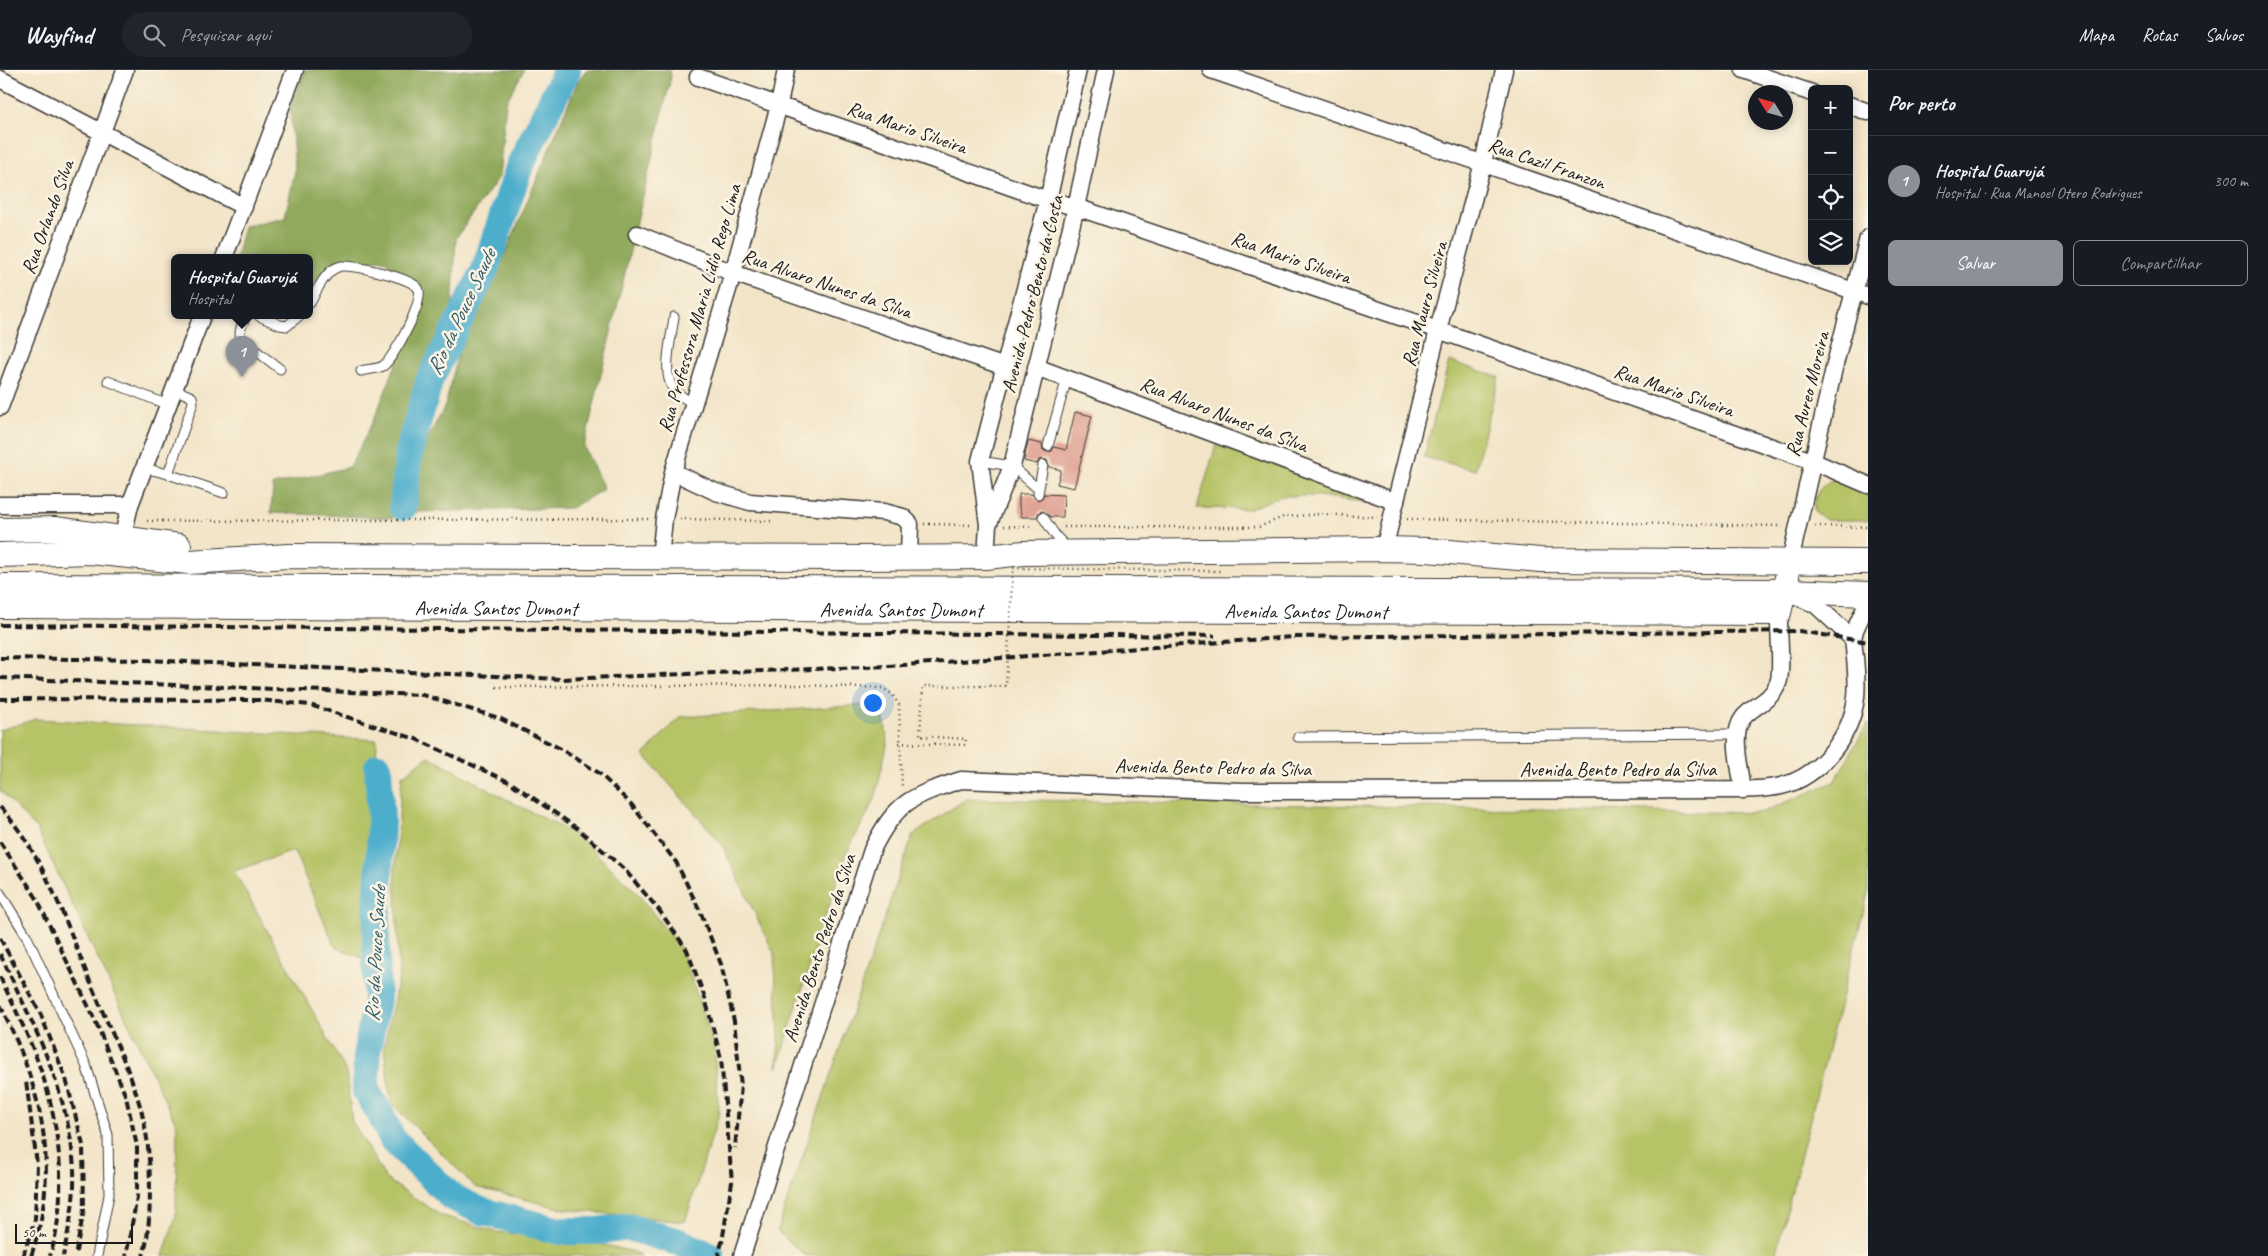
<!DOCTYPE html>
<html lang="pt">
<meta charset="utf-8">
<style>
body{margin:0;font-family:Caveat,sans-serif;background:#20242c;color:#f1f3f6}
.controls{position:absolute;right:15px;top:15px;display:grid;overflow:hidden;border-radius:8px;box-shadow:0 2px 12px #0003}
.controls button{width:45px;height:45px;display:grid;place-items:center;padding:0;border:0;border-bottom:1px solid #363941;background:#171b24;color:#f1f3f6;font:25px sans-serif}
.compass{position:absolute;left:1748px;top:15px;width:45px;height:45px;border-radius:50%;background:#171b24;box-shadow:0 2px 12px #0003;rotate:307deg}
.scale{position:absolute;left:15px;bottom:12px;width:118px;box-sizing:border-box;padding-left:5px;border:2px solid #1c1c1c;border-top:0;font-size:14px;line-height:18px;white-space:nowrap;color:#1c1c1c;-webkit-text-stroke:4px #fcf5e5;paint-order:stroke}
.you{position:absolute;left:872px;top:632px;width:18px;height:18px;margin:-12px;border:4px solid #fff;border-radius:50%;background:#1a73e8;box-shadow:0 0 0 8px #1a73e833}
.badge{display:grid;place-items:center;width:32px;height:32px;border-radius:50%;background:#8c9099;color:#fff;font-size:16px;font-weight:700}
.pin{position:absolute;translate:-50% -41px;filter:drop-shadow(0 1px 2px #0008)}
.pin::after{content:'';position:absolute;top:26px;width:18px;height:15px;background:inherit;clip-path:polygon(0 0,100% 0,50% 100%)}
.popup{position:absolute;left:171px;top:184px;width:142px;height:65px;box-sizing:border-box;display:grid;place-content:center;border-radius:8px;background:#171b24;filter:drop-shadow(0 1px 4px #0005);font-size:16px;white-space:nowrap;color:#9ea1a6}
.popup b{font-size:19px;color:#f1f3f6}
.popup::after{content:'';position:absolute;left:50%;top:100%;margin-left:-10px;border:10px solid transparent;border-top-color:#171b24}
.list{margin:0;padding:0;list-style:none}
h2{display:flex;justify-content:space-between;align-items:center;height:65px;margin:0;padding:0 20px;font-size:21px}
h2 small{font-size:16px;font-weight:400;color:#9ea1a6}
.list li{display:grid;grid-template-columns:32px 1fr auto;gap:15px;align-items:center;box-sizing:border-box;height:90px;padding:0 20px;border-top:1px solid #363941}
.list b{display:block;font-size:19px;white-space:nowrap}
.list p{margin:0;font-size:16px;white-space:nowrap;color:#9ea1a6}
.list em{font-size:16px;font-style:normal;color:#9ea1a6}
.actions{display:flex;gap:10px;padding:15px 20px}
.actions a{flex:1;padding:11px 0;border:1px solid #8c9099;border-radius:8px;text-align:center;font-size:18px;color:#8c9099}
.actions .main{background:#8c9099;color:#fff}
.icon{flex:none;width:28px;height:28px;fill:none;stroke:currentColor;stroke-width:2;stroke-linecap:round;stroke-linejoin:round}
.map{position:relative;flex:none;width:1868px;height:1186px;overflow:hidden}
header{display:flex;align-items:center;gap:30px;box-sizing:border-box;height:70px;padding:0 25px;background:#171b24;border-bottom:1px solid #363941}
header strong{font-size:24px}
nav{display:flex;gap:28px;margin-inline-start:auto;font-size:18px}
.search{width:350px;height:45px;background:#20242c;display:flex;align-items:center;gap:12px;box-sizing:border-box;padding:0 18px;border-radius:28px;color:#9ea1a6;font-size:19px}
main{display:flex}
aside{flex:1;background:#171b24}
.map>svg:first-child{display:block}
.green{fill:#b6c366;stroke:#697041}
.forest{fill:#90a95b;stroke:#56623c}
.lines{fill:none;stroke-linecap:round;stroke-linejoin:round}
.river{stroke:#4daecc;stroke-width:28}
.building{fill:#db9486}
.lane-casing{stroke:#3c3a36;stroke-width:11}
.street-casing{stroke:#3c3a36;stroke-width:19}
.secondary-casing{stroke:#3c3a36;stroke-width:26}
.path{stroke:#3c3a36;stroke-width:2.5;stroke-dasharray:1 4;stroke-linecap:butt}
.lane{stroke:#fff;stroke-width:9}
.street{stroke:#fff;stroke-width:16}
.secondary{stroke:#fff;stroke-width:24}
.rail{stroke:#1c1c1c;stroke-width:4;stroke-dasharray:8 4;stroke-linecap:butt}
.path-bridge{stroke:#3c3a36;stroke-width:2.5;stroke-dasharray:1 4;stroke-linecap:butt}
.labels{text-anchor:middle;stroke-width:5;stroke-linejoin:round;paint-order:stroke}
.street-label{font-size:20px;fill:#1c1c1c;stroke:#fcf5e5}
.water-label{font-size:21px;font-style:italic;fill:#325e6b;stroke:#fcf5e5}
</style>
<header>
<strong>Wayfind</strong>
<div class="search"><svg class="icon" aria-label="search" viewBox="0 0 24 24"><circle cx="10" cy="10" r="6"/><path d="M15 15l6 6"/></svg>Pesquisar aqui</div>
<nav><a>Mapa</a><a>Rotas</a><a>Salvos</a></nav>
</header>
<main>
<div class="map">
<svg width="1868" height="1186" viewBox="0 0 1868 1186">
<rect width="100%" height="100%" fill="#fcf5e5"/>
<filter id="ink" filterUnits="userSpaceOnUse"><feTurbulence type="fractalNoise" baseFrequency=".02" numOctaves="2"/><feDisplacementMap in="SourceGraphic" scale="10" xChannelSelector="R" yChannelSelector="G"/><feConvolveMatrix kernelMatrix="1 2 1 2 8 2 1 2 1" color-interpolation-filters="sRGB"/></filter>
<filter id="wash" filterUnits="userSpaceOnUse"><feTurbulence type="fractalNoise" baseFrequency=".0096" numOctaves="4" result="noise"/><feDisplacementMap in="SourceGraphic" scale="20" xChannelSelector="R" yChannelSelector="G"/><feGaussianBlur stdDeviation="1.12" result="paint"/><feColorMatrix in="noise" values="0 0 0 0 0 0 0 0 0 0 0 0 0 0 0 0 0 1.4 0 .05"/><feComposite in="paint" operator="in"/></filter>
<g filter="url(#wash)">
<rect width="100%" height="100%" fill="#f2e4c7"/>
<path class="green" d="M1449,291L1499,307L1475,400L1424,387Z
M1216,375L1372,428L1371,433L1319,426H1282L1249,439L1197,438Z
M1834,409L1868,421V450H1826L1813,440C1815,424 1819,416 1834,409Z
M881,634L888,671L875,729L845,786L777,998L779,967L774,883L721,773L644,685L679,647Z
M36,649L377,670L367,890L335,877L294,781L234,801L346,1001L352,1051L386,1109L440,1145L496,1162L590,1172L635,1182L642,1186H163L176,1146L177,1056L37,760L0,720V660Z
M1868,653V824L1775,1186H806L777,1161L913,765L966,729L1760,743L1834,712Z
M429,686L506,729L578,766L637,823L682,880L714,976L719,1044L685,1152L564,1139L475,1117L391,1033L384,977L399,906L395,798L402,706Z"/>
<path class="forest" d="M305,0H524L506,32L499,107L456,168L451,263L406,363L393,448L271,443L273,415L350,397L375,347L422,229L385,190L342,193L310,226V188H236L244,156L285,147L295,101L290,36Z
M586,0H670L671,7L584,377L604,419L571,438L415,442L419,384L445,336L458,284L508,177L578,11Z"/>
<g class="lines">
<path class="river" d="M403,437L409,381L430,309L484,202L520,95L567,0
M378,697L381,751L376,869L377,930L367,981L366,1021L381,1045L392,1069L452,1127L481,1141L560,1161H598L628,1157L679,1172L711,1186"/>
</g>
<g id="blocks">
<path class="building" d="M1075,342L1092,346L1074,418L1057,414L1061,400L1049,397L1047,390L1040,389L1037,394L1024,391L1028,371L1042,374L1043,380L1047,382L1052,381L1054,377L1066,380Z
M1019,424H1032L1037,430L1042,428L1044,424L1064,425L1063,447H1051L1043,441L1039,442L1037,447H1022L1019,437Z"/>
</g>
</g>
<g filter="url(#ink)">
<use href="#blocks" fill-opacity="0" stroke="#3c3a36" stroke-width="1"/>
<g class="lines">
<defs>
<path id="lane" d="M310,233C316,223 321,209 331,201C333,199 338,197 341,196C355,195 409,207 418,218C426,229 394,288 383,296C378,299 367,299 361,301
M246,246C243,253 237,262 242,270L280,299
M259,246L280,255L287,256L299,246
M674,247C672,265 662,301 672,317C677,325 686,329 694,334
M108,311L168,335
M1048,376L1067,308
M980,391L1012,396L1038,419
M144,398L168,404L193,333L192,327L174,319
M168,404L224,423
M1038,424L1043,395
M1043,447L1055,465L1068,479
M1298,667L1738,664
M0,823L26,865L86,995L108,1065L109,1125L97,1186"/>
<path id="street" d="M1211,0L1868,226
M1744,0L1812,23
M698,7L1048,130L1076,137L1438,260L1812,391L1868,415
M0,9L244,137
M1849,35L1868,42
M637,164L733,203L1005,297
M224,188L295,0
M1036,297L1396,432
M0,337L125,0
M673,402L716,422L750,432L884,442L903,447L910,454L909,487
M0,435H130
M989,453L1012,396L1076,137L1106,0
M120,478L130,435L202,246
M1384,479L1438,260L1483,93L1504,0
M986,487L988,455L980,391L1048,130L1078,0
M660,488L664,449L673,402L733,203L779,35L786,0
M1790,491L1835,294L1868,168
M1794,525L1816,535L1853,569
M1743,720C1741,700 1730,665 1743,648C1753,635 1771,632 1778,613C1783,602 1778,558 1779,543
M742,1186L872,780C896,731 912,726 961,710L1243,721L1743,720C1755,719 1769,719 1781,716C1820,707 1852,665 1856,627C1858,608 1855,588 1853,569L1855,560L1868,531"/>
<g id="secondary">
<path d="M0,460L55,459L179,476"/>
<path d="M0,485L90,482L189,492L288,486L864,488L986,487L1024,483L1384,479L1427,480L1540,490L1868,492"/>
<path d="M0,516L1784,521L1868,524"/>
<path id="s1" d="M0,536L1779,543L1787,507"/>
</g>
</defs>
<use href="#lane" class="lane-casing"/>
<use href="#street" class="street-casing"/>
<use href="#secondary" class="secondary-casing"/>
<path class="path" d="M680,449L774,451
M1407,449L1782,456
M147,451L649,449
M924,454L971,455
M1004,456L1034,457
M1815,456L1868,457
M1064,457H1259L1283,447L1321,444L1377,447
M496,617L800,615L882,618L892,624L899,635L902,718"/>
<use href="#lane" class="lane"/>
<use href="#street" class="street"/>
<use href="#secondary" class="secondary"/>
<path class="rail" d="M0,555L1215,566
M0,588L145,590L561,609L889,596L1293,567L1799,561L1868,572
M0,608L423,625L499,648L561,679L599,703L631,734L676,792L700,841L721,894L734,951L741,1016L735,1078
M0,629L259,630L310,635L416,669L511,713L577,758L624,799L659,840L687,880L705,928L721,988L732,1112L722,1172L718,1186
M0,737C47,788 69,862 96,926C115,972 140,1018 147,1069C151,1097 152,1159 143,1186
M0,772L36,827L95,950L126,1027L137,1076V1127L126,1186
M0,868L41,945L66,1009L83,1075L84,1140L75,1186
M0,884C30,948 66,1015 73,1088C77,1121 70,1154 63,1186
M0,907C16,941 34,976 45,1013C61,1065 67,1133 50,1186
M0,935C41,1017 62,1097 31,1186
M23,1186L35,1149L37,1094L26,1011"/>
<path class="path-bridge" d="M899,673L965,675L966,669L920,666L923,616H1006L1013,498L1222,501"/>
</g>
</g>
<g class="labels">
<g class="street-label">
<text transform="translate(907 57) rotate(19)" y="7">Rua Mario Silveira</text>
<text transform="translate(1547 93) rotate(19)" y="7">Rua Cazil Franzon</text>
<text transform="translate(47 147) rotate(-70)" y="7">Rua Orlando Silva</text>
<text transform="translate(1291 187) rotate(19)" y="7">Rua Mario Silveira</text>
<text transform="translate(827 213) rotate(19)" y="7">Rua Alvaro Nunes da Silva</text>
<text transform="translate(1032 224) rotate(-76)" y="7">Avenida Pedro Bento da Costa</text>
<text transform="translate(1424 234) rotate(-75)" y="7">Rua Mauro Silveira</text>
<text transform="translate(699 238) rotate(-74)" y="7">Rua Professora Maria Lidio Rego Lima</text>
<text transform="translate(1674 320) rotate(19)" y="7">Rua Mario Silveira</text>
<text transform="translate(1807 324) rotate(-76)" y="7">Rua Aureo Moreira</text>
<text transform="translate(1224 344) rotate(21)" y="7">Rua Alvaro Nunes da Silva</text>
<text dy="7" stroke="none"><textPath href="#s1" startOffset="496">Avenida Santos Dumont</textPath></text>
<text dy="7" stroke="none"><textPath href="#s1" startOffset="901">Avenida Santos Dumont</textPath></text>
<text dy="7" stroke="none"><textPath href="#s1" startOffset="1306">Avenida Santos Dumont</textPath></text>
<text transform="translate(1213 697) rotate(1)" y="7">Avenida Bento Pedro da Silva</text>
<text x="1618" y="706">Avenida Bento Pedro da Silva</text>
<text transform="translate(819 878) rotate(-72)" y="7">Avenida Bento Pedro da Silva</text>
</g>
<g class="water-label">
<text transform="translate(461 242) rotate(-65)" y="7">Rio da Pouce Saude</text>
<text transform="translate(375 884) rotate(-87)" y="7">Rio da Pouce Saude</text>
</g>
</g>
</svg>
<div class="controls">
<button>+</button>
<button>−</button>
<button><svg class="icon" aria-label="locate" viewBox="0 0 24 24"><circle cx="12" cy="12" r="6"/><path d="M12 2v4M12 18v4M2 12h4M18 12h4"/></svg></button>
<button><svg class="icon" aria-label="layers" viewBox="0 0 24 24"><path d="M12 4l9 5-9 5-9-5zM3 14l9 5 9-5"/></svg></button>
</div>
<svg class="compass" viewBox="-18 -18 36 36"><path d="M0-13l5 13h-10z" fill="#e53935"/><path d="M0 13l5-13h-10z" fill="#9ea1a6"/></svg>
<div class="scale">50 m</div>
<div class="you"></div>
<div class="pin badge" style="left:242px;top:307px">1</div>
<div class="popup"><b>Hospital Guarujá</b>Hospital</div>
</div>
<aside>
<h2>Por perto<small></small></h2>
<ul class="list">
<li><span class="badge">1</span><div><b>Hospital Guarujá</b><p>Hospital · Rua Manoel Otero Rodrigues</p></div><em>300 m</em></li>
</ul>
<div class="actions"><a class="main">Salvar</a><a>Compartilhar</a></div>
</aside>
</main>
